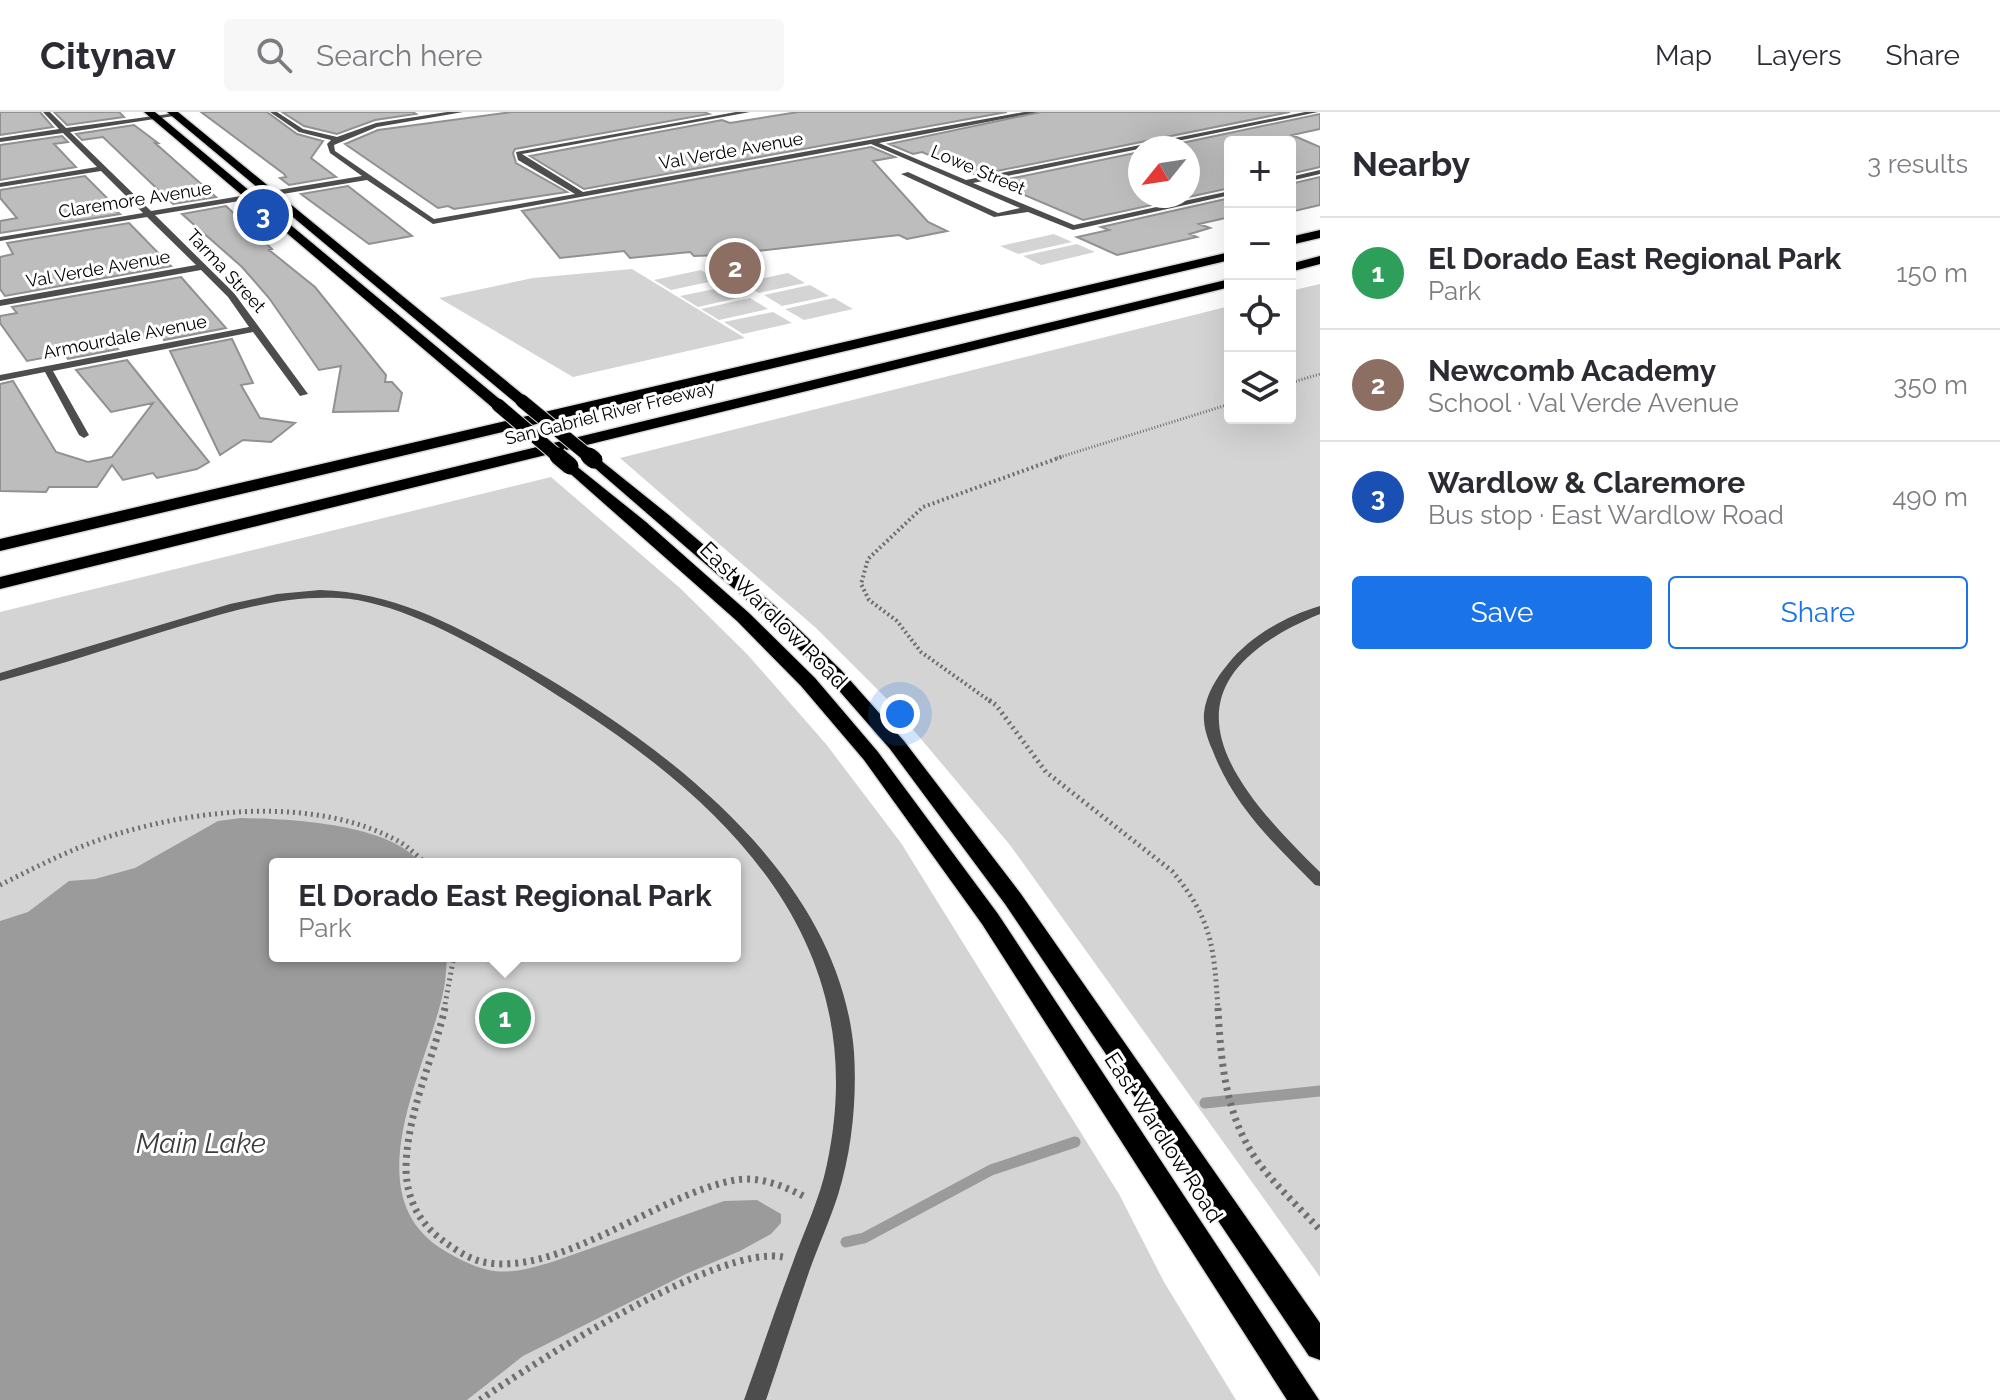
<!DOCTYPE html>
<meta charset="utf-8">
<style>
body{margin:0;font-family:Raleway,sans-serif;background:#f7f7f7;color:#2b2b33}
.controls{position:absolute;right:24px;top:24px;display:grid;overflow:hidden;border-radius:8px;box-shadow:0 8px 32px #0002}
.controls button{width:72px;height:72px;display:grid;place-items:center;padding:0;border:0;border-bottom:2px solid #e1e1e2;background:#fff;color:#2b2b33;font:40px sans-serif}
.compass{position:absolute;left:1128px;top:24px;width:72px;height:72px;border-radius:50%;background:#fff;box-shadow:0 8px 32px #0002;rotate:240deg}
.you{position:absolute;left:900px;top:602px;width:28px;height:28px;margin:-20px;border:6px solid #fff;border-radius:50%;background:#1a73e8;box-shadow:0 0 0 12px #1a73e833}
.badge{display:grid;place-items:center;width:52px;height:52px;border-radius:50%;background:#1a73e8;color:#fff;font-size:26px;font-weight:700}
.pin{position:absolute;translate:-50% -50%;border:4px solid #fff;box-shadow:0 2px 8px #0006}
.popup{position:absolute;left:269px;top:746px;width:472px;height:104px;box-sizing:border-box;display:grid;place-content:center;border-radius:8px;background:#fff;filter:drop-shadow(0 2px 6px #0005);font-size:26px;white-space:nowrap;color:#7c7c81}
.popup b{font-size:30px;color:#2b2b33}
.popup::after{content:'';position:absolute;left:50%;top:100%;margin-left:-16px;border:16px solid transparent;border-top-color:#fff}
.list{margin:0;padding:0;list-style:none}
h2{display:flex;justify-content:space-between;align-items:center;height:104px;margin:0;padding:0 32px;font-size:34px}
h2 small{font-size:26px;font-weight:400;color:#7c7c81}
.list li{display:grid;grid-template-columns:52px 1fr auto;gap:24px;align-items:center;box-sizing:border-box;height:112px;padding:0 32px;border-top:2px solid #e1e1e2}
.list b{display:block;font-size:30px;white-space:nowrap}
.list p{margin:0;font-size:26px;white-space:nowrap;color:#7c7c81}
.list em{font-size:26px;font-style:normal;color:#7c7c81}
.actions{display:flex;gap:16px;padding:24px 32px}
.actions a{flex:1;padding:18px 0;border:2px solid #1a73e8;border-radius:8px;text-align:center;font-size:28px;color:#1a73e8}
.actions .main{background:#1a73e8;color:#fff}
.icon{flex:none;width:44px;height:44px;fill:none;stroke:currentColor;stroke-width:2;stroke-linecap:round;stroke-linejoin:round}
.map{position:relative;flex:none;width:1320px;height:1288px;overflow:hidden}
header{display:flex;align-items:center;gap:48px;box-sizing:border-box;height:112px;padding:0 40px;background:#fff;border-bottom:2px solid #e1e1e2}
header strong{font-size:38px}
nav{display:flex;gap:44px;margin-inline-start:auto;font-size:28px}
.search{width:560px;height:72px;background:#f7f7f7;display:flex;align-items:center;gap:20px;box-sizing:border-box;padding:0 28px;border-radius:8px;color:#7c7c81;font-size:30px}
main{display:flex}
aside{flex:1;background:#fff}
.map>svg:first-child{display:block}
.green{fill:#d4d4d4;fill-rule:evenodd}
.water{fill:#9b9b9b}
.lines{fill:none;stroke-linecap:round;stroke-linejoin:round}
.stream{stroke:#9b9b9b;stroke-width:11}
.building{fill:#bdbdbd;stroke:#919191;stroke-width:2}
.major-casing{stroke:#dbdbdb;stroke-width:3}
.highway-casing{stroke:#dbdbdb;stroke-width:3}
.path-far3{stroke:#6f6f6f;stroke-width:3;stroke-dasharray:1 2;stroke-linecap:butt}
.path-far2{stroke:#6f6f6f;stroke-width:4;stroke-dasharray:2 3;stroke-linecap:butt}
.path-far1{stroke:#6f6f6f;stroke-width:5;stroke-dasharray:2 4;stroke-linecap:butt}
.path{stroke:#6f6f6f;stroke-width:7;stroke-dasharray:3 5;stroke-linecap:butt}
.minor{fill:#4d4d4d;fill-rule:evenodd}
.major{fill:#000;fill-rule:evenodd}
.highway{fill:#000;fill-rule:evenodd}
.major-bridge-far1-casing{stroke:#dbdbdb;stroke-width:15;stroke-linecap:butt}
.major-bridge-casing{stroke:#dbdbdb;stroke-width:20;stroke-linecap:butt}
.major-bridge-far1{stroke:#000;stroke-width:13}
.major-bridge{stroke:#000;stroke-width:17}
.labels{text-anchor:middle;stroke-width:6;stroke-linejoin:round;paint-order:stroke}
.far-street-label{font-size:18px;fill:#000;stroke:#fff}
.street-label{font-size:22px;fill:#000;stroke:#fff}
.near-water-label{font-size:28px;font-style:italic;fill:#3c3c3c;stroke:#fff}
</style>
<header>
<strong>Citynav</strong>
<div class="search"><svg class="icon" aria-label="search" viewBox="0 0 24 24"><circle cx="10" cy="10" r="6"/><path d="M15 15l6 6"/></svg>Search here</div>
<nav><a>Map</a><a>Layers</a><a>Share</a></nav>
</header>
<main>
<div class="map">
<svg width="1320" height="1288" viewBox="0 0 1320 1288">
<rect width="100%" height="100%" fill="#fff"/>
<path class="green" d="M1054,122L1072,130L1018,142L1000,134Z
M1077,132L1095,140L1041,153L1023,144Z
M632,157L745,226L573,265L439,186L533,166Z
M701,158L718,168L671,178L654,168Z
M788,161L805,171L759,181L741,171Z
M1320,172V1165L1010,733L890,590L816,516L620,346L1230,194V306H1290V179Z
M810,173L829,184L782,194L764,183Z
M729,174L746,184L698,195L680,184Z
M750,186L768,197L719,208L701,197Z
M834,186L853,197L804,208L785,197Z
M773,200L792,211L743,222L724,210Z
M551,365L680,476L747,542L826,632L901,731L1119,1082L1164,1170L1236,1288H0V500ZM275,752H735V844H275Z"/>
<path class="water" d="M241,706C288,707 391,711 421,752H275V844H447C446,856 446,869 443,881C427,957 352,1084 445,1139C489,1165 507,1164 555,1149L724,1089L757,1088L781,1102V1111L771,1122L740,1139L688,1161L523,1244L467,1288H0V809L28,800L69,769L95,767L135,756L218,709Z"/>
<g class="lines">
<path class="stream" d="M1205,991L1320,979
M846,1130L864,1126L991,1058L1075,1030"/>
</g>
<path class="building" d="M0,0H40L53,15L0,23Z
M54,0H119L124,5L67,13Z
M201,0H267L297,22L323,29L311,46L336,65L289,73L280,66L286,65L284,62Z
M282,0H413L416,2L375,8L337,22L304,14Z
M512,0H704L709,2L515,37L513,41L516,51L567,80L454,97L448,94L438,96L345,32L378,18Z
M798,0H1007L584,77L530,44L722,8L730,11Z
M1041,0H1290L977,63L922,40L913,42L889,32Z
M1320,2V17L1292,23L1320,35V55L1290,62V30H1230V76L1083,108L994,70L1140,40V84H1188V36H1158Z
M134,13L158,31H155L216,85L173,92L103,25L82,28L76,22Z
M62,24L68,30L54,32L76,55L0,68V33Z
M871,35L895,45L873,49L928,110L947,119L907,127L899,123L721,143L694,144L690,140L630,146L624,139L560,146L522,99Z
M85,64L118,97L115,98L120,102L0,121V109L17,106L0,86V78Z
M1320,65V93L1290,100V72Z
M348,74L412,124L369,132L301,82Z
M1230,86V105L1199,112L1210,116L1190,122L1197,125L1117,143L1077,125L1109,118L1101,115Z
M226,94L272,137L269,138L315,175L386,263L385,270H392L402,281L398,299L333,300L341,254L319,258L269,186L242,155L182,102Z
M129,111L171,154L5,184L0,177V145L13,142L7,131Z
M181,165L226,216L164,228L162,223L114,232L118,237L68,247L64,242L27,249L0,211V204L17,201L12,195Z
M232,227L253,271L241,273L260,306L295,311L271,330L243,328L220,343L170,239Z
M127,248L209,350L197,357L157,366L153,361L123,368L112,353L97,375H49L46,380L0,379V272L13,269L56,340L88,350L112,345L153,291L111,300L76,258Z"/>
<g class="lines">
<defs>
<path id="major" d="M144,0H155L503,290V296H493Z
M167,0H178L527,286V292H517Z
M594,343L670,404L775,494L841,558L904,629L1021,782L1320,1211V1248L1309,1244L1005,792L890,637L828,566L762,501L589,351L586,348Z
M570,349L646,410L749,501L815,566L878,640L998,802L1319,1288H1287L982,812L864,648L801,574L737,509L565,357V351Z"/>
<path id="highway" d="M1320,118V126L1290,133V125Z
M1230,140V148L0,439V427Z
M1320,144V152L1290,160V152Z
M1230,167V175L0,477V465Z"/>
</defs>
<use href="#major" class="major-casing"/>
<use href="#highway" class="highway-casing"/>
<path class="path-far3" d="M1290,271L1320,262
M1057,346L1230,292"/>
<path class="path-far2" d="M991,590L921,540L897,509L869,488L861,472L868,447L923,395L1064,344"/>
<path class="path-far1" d="M989,588L996,593L1046,660L1172,759C1213,808 1214,837 1218,898
M0,773C38,754 77,734 117,722C203,696 317,685 398,729C409,735 418,745 427,752
M444,898L454,844"/>
<path class="path" d="M445,896C433,948 407,1001 406,1055C406,1085 418,1110 442,1128C453,1136 466,1145 479,1149C556,1169 658,1081 736,1068C760,1064 784,1074 805,1085
M1218,896C1221,953 1226,1008 1261,1054C1279,1077 1301,1097 1320,1118
M480,1288C535,1250 720,1132 783,1145"/>
<path class="minor" d="M43,0H50L66,16L176,1L174,4L70,20L151,99L362,64L330,41L327,32L331,28L299,20L270,0H277L303,17L337,25L376,11L447,0H463L377,15L334,33L335,39L434,107L575,82L518,48L516,40L736,0H750L522,42L583,80L1024,0H1038L879,31L966,68L1305,0H1318L973,71L1074,113L1230,79V83L1073,118L1028,100L994,105L901,62L908,60L998,101L1020,96L871,32L433,112L367,68L155,103L234,181L308,282L300,284L253,220L53,259L89,323L84,326L79,323L45,260L0,269V263L249,215L228,185L201,158L0,194V188L196,153L147,105L0,129V125L143,101L101,59L0,75V71L97,55L63,21L0,30V26L59,17Z
M1320,58V62L1290,69V65Z
M320,478C398,480 461,517 527,554C667,635 840,764 854,940C857,987 852,1038 838,1083C830,1108 819,1132 810,1157C795,1200 781,1244 766,1288H744C760,1243 775,1198 792,1153C804,1119 820,1087 827,1052C872,841 742,703 577,596C515,556 413,490 339,486C284,483 231,499 178,515C119,533 60,553 0,569V561L230,492L277,482Z
M1320,494V502C1151,572 1224,667 1320,760V774L1315,773C1273,731 1233,693 1212,637C1207,626 1203,613 1204,601C1206,583 1216,566 1228,552C1250,524 1286,504 1320,494Z"/>
<use href="#major" class="major"/>
<use href="#highway" class="highway"/>
<defs>
<path id="major-bridge-far1" d="M522,289L591,346
M498,293L560,346"/>
<path id="major-bridge" d="M558,344L570,354
M589,344L594,348"/>
</defs>
<use href="#major-bridge-far1" class="major-bridge-far1-casing"/>
<use href="#major-bridge" class="major-bridge-casing"/>
<use href="#major-bridge-far1" class="major-bridge-far1"/>
<use href="#major-bridge" class="major-bridge"/>
</g>
<g class="labels">
<g class="far-street-label">
<text transform="translate(731 39) rotate(-10)" y="6">Val Verde Avenue</text>
<text transform="translate(978 58) rotate(23)" y="6">Lowe Street</text>
<text transform="translate(135 88) rotate(-9)" y="6">Claremore Avenue</text>
<text transform="translate(98 157) rotate(-10)" y="6">Val Verde Avenue</text>
<text transform="translate(226 159) rotate(47)" y="6">Tarma Street</text>
<text transform="translate(125 225) rotate(-11)" y="6">Armourdale Avenue</text>
<text transform="translate(610 301) rotate(-14)" y="6">San Gabriel River Freeway</text>
</g>
<g class="street-label">
<text transform="translate(774 503) rotate(45)" y="8">East Wardlow Road</text>
<text transform="translate(1164 1025) rotate(57)" y="8">East Wardlow Road</text>
</g>
<g class="near-water-label">
<text x="201" y="1041">Main Lake</text>
</g>
</g>
</svg>
<div class="controls">
<button>+</button>
<button>−</button>
<button><svg class="icon" aria-label="locate" viewBox="0 0 24 24"><circle cx="12" cy="12" r="6"/><path d="M12 2v4M12 18v4M2 12h4M18 12h4"/></svg></button>
<button><svg class="icon" aria-label="layers" viewBox="0 0 24 24"><path d="M12 4l9 5-9 5-9-5zM3 14l9 5 9-5"/></svg></button>
</div>
<svg class="compass" viewBox="-18 -18 36 36"><path d="M0-13l5 13h-10z" fill="#e53935"/><path d="M0 13l5-13h-10z" fill="#7c7c81"/></svg>
<div class="you"></div>
<div class="pin badge" style="left:505px;top:906px;background:#2e9e5b">1</div>
<div class="popup"><b>El Dorado East Regional Park</b>Park</div>
<div class="pin badge" style="left:735px;top:156px;background:#8d6e63">2</div>
<div class="pin badge" style="left:263px;top:103px;background:#1a4fb4">3</div>
</div>
<aside>
<h2>Nearby<small>3 results</small></h2>
<ul class="list">
<li><span class="badge" style="background:#2e9e5b">1</span><div><b>El Dorado East Regional Park</b><p>Park</p></div><em>150 m</em></li>
<li><span class="badge" style="background:#8d6e63">2</span><div><b>Newcomb Academy</b><p>School · Val Verde Avenue</p></div><em>350 m</em></li>
<li><span class="badge" style="background:#1a4fb4">3</span><div><b>Wardlow &amp; Claremore</b><p>Bus stop · East Wardlow Road</p></div><em>490 m</em></li>
</ul>
<div class="actions"><a class="main">Save</a><a>Share</a></div>
</aside>
</main>
